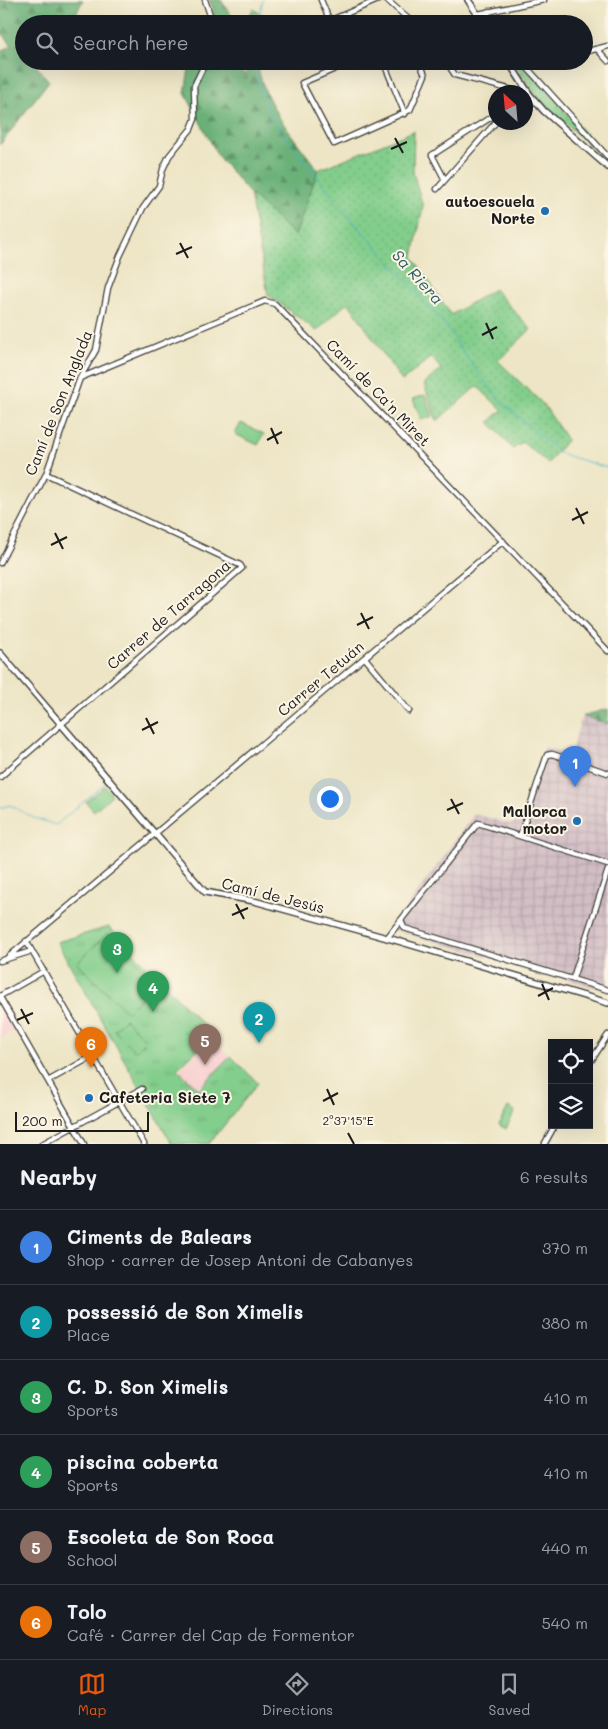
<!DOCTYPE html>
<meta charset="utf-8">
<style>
body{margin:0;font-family:Mali,sans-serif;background:#242831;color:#f1f3f6}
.controls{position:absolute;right:15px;bottom:15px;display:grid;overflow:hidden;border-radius:0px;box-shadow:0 5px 20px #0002}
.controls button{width:45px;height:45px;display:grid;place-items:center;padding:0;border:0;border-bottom:1px solid #363941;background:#171b24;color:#f1f3f6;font:25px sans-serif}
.compass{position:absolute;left:488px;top:85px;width:45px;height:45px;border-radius:50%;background:#171b24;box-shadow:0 5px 20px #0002;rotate:334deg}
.scale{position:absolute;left:15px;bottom:12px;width:134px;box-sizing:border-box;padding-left:5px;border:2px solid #1c1c1c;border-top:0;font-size:14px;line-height:18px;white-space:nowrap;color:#1c1c1c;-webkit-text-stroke:4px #fcf5e5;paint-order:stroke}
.you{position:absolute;left:329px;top:798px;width:18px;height:18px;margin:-12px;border:4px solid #fff;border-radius:50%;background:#1a73e8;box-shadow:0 0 0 8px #1a73e833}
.badge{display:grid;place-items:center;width:32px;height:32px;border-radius:50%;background:#ea580c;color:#fff;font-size:16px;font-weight:700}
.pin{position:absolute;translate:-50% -41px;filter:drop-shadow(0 1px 2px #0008)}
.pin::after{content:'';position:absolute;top:26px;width:18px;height:15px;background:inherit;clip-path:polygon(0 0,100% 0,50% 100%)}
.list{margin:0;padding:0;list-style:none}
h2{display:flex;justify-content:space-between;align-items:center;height:65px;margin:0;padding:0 20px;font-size:21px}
h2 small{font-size:16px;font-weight:400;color:#9ea1a6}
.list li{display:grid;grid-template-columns:32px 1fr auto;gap:15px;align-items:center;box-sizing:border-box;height:75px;padding:0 20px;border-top:1px solid #363941}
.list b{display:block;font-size:19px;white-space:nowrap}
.list p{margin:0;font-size:16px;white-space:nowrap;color:#9ea1a6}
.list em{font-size:16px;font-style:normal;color:#9ea1a6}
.icon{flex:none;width:28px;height:28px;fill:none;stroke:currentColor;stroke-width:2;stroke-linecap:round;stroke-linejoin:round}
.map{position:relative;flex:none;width:608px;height:1144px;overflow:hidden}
.search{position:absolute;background:#171b24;box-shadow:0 5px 20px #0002;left:15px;right:15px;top:15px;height:55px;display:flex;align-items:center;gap:12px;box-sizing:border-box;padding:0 18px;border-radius:28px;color:#9ea1a6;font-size:19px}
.sheet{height:515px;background:#171b24}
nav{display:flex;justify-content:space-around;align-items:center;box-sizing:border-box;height:70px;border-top:1px solid #363941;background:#171b24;font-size:14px;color:#9ea1a6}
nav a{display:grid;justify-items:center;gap:2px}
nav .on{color:#ea580c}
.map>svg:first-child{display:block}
.built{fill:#f7cfd0}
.industrial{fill:url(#industrial-grid)}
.grass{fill:url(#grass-dots);stroke:#507554}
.forest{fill:url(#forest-firs);stroke:#43664a}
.park{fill:url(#park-tufts);stroke:#507554}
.pitch{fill:#83ce8c;stroke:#507554}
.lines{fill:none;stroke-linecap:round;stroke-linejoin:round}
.stream{stroke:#47afc6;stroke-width:1}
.minor-casing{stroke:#3b3a35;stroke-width:7}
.tertiary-casing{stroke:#3b3a35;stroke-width:8}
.minor{stroke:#fff;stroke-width:4.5}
.tertiary{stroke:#fff;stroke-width:5}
.ticks{fill:none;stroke:#1c1c1c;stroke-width:2}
.poi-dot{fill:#1f6fb2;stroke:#fcf5e5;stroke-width:2}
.labels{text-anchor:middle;stroke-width:4;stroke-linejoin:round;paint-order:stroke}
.poi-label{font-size:15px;font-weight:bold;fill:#1c1c1c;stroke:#fcf5e5;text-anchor:end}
.street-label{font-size:15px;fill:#1c1c1c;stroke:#fcf5e5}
.water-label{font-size:16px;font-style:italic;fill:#2f5e68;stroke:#fcf5e5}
.ticks-label{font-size:12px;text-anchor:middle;fill:#1c1c1c;stroke:#fcf5e5;stroke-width:4;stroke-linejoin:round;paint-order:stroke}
</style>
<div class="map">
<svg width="608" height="1144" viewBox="0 0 608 1144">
<defs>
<pattern id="industrial-grid" width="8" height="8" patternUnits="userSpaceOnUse" patternTransform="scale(1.25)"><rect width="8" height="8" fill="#d2bdc5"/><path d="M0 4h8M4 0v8" fill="none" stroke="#b4a2a9"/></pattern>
<pattern id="grass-dots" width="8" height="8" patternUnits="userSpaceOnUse" patternTransform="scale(1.25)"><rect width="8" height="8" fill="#83ce8c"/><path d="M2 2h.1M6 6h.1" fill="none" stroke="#71b078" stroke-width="1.8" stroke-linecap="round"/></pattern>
<pattern id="forest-firs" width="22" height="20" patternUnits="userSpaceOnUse" patternTransform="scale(1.25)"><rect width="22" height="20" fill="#6ab178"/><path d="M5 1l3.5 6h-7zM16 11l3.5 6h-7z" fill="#568f62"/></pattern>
<pattern id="park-tufts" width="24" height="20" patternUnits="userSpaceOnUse" patternTransform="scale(1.25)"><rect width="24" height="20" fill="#83ce8c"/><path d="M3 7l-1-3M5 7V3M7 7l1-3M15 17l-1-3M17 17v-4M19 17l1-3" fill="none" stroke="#71b078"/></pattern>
</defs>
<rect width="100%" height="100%" fill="#fcf5e5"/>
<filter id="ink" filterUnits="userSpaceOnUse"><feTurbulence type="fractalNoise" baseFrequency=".02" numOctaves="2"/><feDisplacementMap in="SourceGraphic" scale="10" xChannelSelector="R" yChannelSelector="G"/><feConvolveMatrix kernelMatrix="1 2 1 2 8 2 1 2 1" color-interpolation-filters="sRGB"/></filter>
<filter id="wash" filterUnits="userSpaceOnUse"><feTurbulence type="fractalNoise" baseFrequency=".0096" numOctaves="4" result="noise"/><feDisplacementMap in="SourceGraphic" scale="20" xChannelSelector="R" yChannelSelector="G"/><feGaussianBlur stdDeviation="1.12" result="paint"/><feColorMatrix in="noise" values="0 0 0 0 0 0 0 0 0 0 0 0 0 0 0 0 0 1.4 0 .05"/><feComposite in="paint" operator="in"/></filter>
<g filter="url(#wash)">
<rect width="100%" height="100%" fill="#ede5c5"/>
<path class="built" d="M0,1005L15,1030L0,1038Z
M211,1038L232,1059L199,1091L179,1071Z"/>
<path class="industrial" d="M582,716L608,724V991L391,929L474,814L511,824L521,819L544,747L570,754Z"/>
<path class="grass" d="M524,66L608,159V162L538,98L517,68Z
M414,131L413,172L423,207L413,257L451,315L494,289L531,329L498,361L544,405L567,440L548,463L522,442L513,449L489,422L502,410L477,386L437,421L424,384L441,369L431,357L402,381L348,302L317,331L268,295L250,194L295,235L318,170Z"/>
<path class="forest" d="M0,0H83L71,24H24V28H22L24,61H32L49,81L0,145V51L12,46L0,30Z
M209,0H221L234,19L232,24H215L213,9Z
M253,9L268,17L265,24H244Z
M187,61H236L246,79V61H257C263,104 293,136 318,170L295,236L250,194L218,156L185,93L189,68Z
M608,709V724L582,716Z"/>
<path class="park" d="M109,927L213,1035L177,1069L179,1071L199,1089L231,1056L258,1083L209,1144H172L57,942Z"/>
<path class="pitch" d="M425,395L433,416L421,420L413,399Z
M241,423L264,434L258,445L235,434Z
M105,786L112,795L94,811L86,802Z
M108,933L157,982L127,1012L77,963Z
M125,1019L146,1040L135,1051L114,1030Z
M508,1107L515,1111L506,1129L499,1125Z"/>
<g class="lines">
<path class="stream" d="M257,24L263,0
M251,61L271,118L339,205L444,323L472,365L503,403L561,454L608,468
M0,808L10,805L34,818L56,825L106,783"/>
</g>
</g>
<g filter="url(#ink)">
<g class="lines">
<defs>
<path id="minor" d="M205,0L213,24
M321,0L331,24
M387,0L414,24
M489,11L487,18L489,24
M478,14L544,0
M329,21L378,0
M597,49L608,61
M584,52L608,46
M354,61L302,83L334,144L410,110L425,75L419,61
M383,61L405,114
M446,61L455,75L520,92
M521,61L608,157
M512,68L540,61
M445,180L432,155L496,114
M437,189L496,122
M80,378L265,301L275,304L608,651
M0,563L46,474L80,378L96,350L108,288L120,256L143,208L159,186L163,169L169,156L191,129L195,119L194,86L206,61
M365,658L409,711
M0,777L242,568L240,565L46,474
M520,836L547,755L552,754L608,773
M608,864L478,823L401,920L404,928L608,990
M387,938L401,920
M26,941L144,1144
M6,959L503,541
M0,961L32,951
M573,978L608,870
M0,996L44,971
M0,997L84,1144
M589,1064L608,1035
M48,1081L93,1056
M545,1143L555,1125
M42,1144L142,1089"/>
<path id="tertiary" d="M468,0L484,24
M508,61L530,95L544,111L608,167
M0,653L205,892L254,901L398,941L608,1003"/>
</defs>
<use href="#minor" class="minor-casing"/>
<use href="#tertiary" class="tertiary-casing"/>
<use href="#minor" class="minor"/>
<use href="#tertiary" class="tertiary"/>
</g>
</g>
<path class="ticks" d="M395,138L403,153M391,149L407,142M180,243L188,258M176,254L192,247M486,323L493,339M482,335L497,327M271,428L278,444M267,440L282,432M576,508L584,524M572,520L588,512M55,533L63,549M51,545L67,537M361,613L369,629M357,625L373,617M146,718L154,734M142,730L158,722M451,799L459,814M447,810L463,803M236,904L244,919M232,915L248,908M542,984L549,1000M538,996L553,988M21,1009L29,1024M17,1020L33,1013M327,1089L334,1105M323,1101L338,1093M348,1133L354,1144"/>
<g class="poi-dot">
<circle cx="545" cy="211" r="5"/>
<circle cx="577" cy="821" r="5"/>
<circle cx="89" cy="1098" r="5"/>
</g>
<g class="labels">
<g class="poi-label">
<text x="535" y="207">autoescuela<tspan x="535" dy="17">Norte</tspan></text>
<text x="567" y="817">Mallorca<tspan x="567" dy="17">motor</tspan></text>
<text x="99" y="1103" text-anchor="start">Cafeteria Siete 7</text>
</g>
<g class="street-label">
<text transform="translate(378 393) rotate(46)" y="5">Camí de Ca'n Miret</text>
<text transform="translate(59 403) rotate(-68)" y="5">Camí de Son Anglada</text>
<text transform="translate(169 615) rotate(-41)" y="5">Carrer de Tarragona</text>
<text transform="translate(321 679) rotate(-40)" y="5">Carrer Tetuán</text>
<text transform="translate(273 896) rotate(14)" y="5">Camí de Jesús</text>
</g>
<g class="water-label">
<text transform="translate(418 277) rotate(48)" y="6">Sa Riera</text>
</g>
</g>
<g class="ticks-label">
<text x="348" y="1125">2°37'15"E</text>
</g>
</svg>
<div class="controls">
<button><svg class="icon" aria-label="locate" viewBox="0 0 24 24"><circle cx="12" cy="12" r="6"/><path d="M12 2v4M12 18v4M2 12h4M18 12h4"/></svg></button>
<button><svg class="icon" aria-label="layers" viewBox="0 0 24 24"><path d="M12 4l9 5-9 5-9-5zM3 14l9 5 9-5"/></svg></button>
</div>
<svg class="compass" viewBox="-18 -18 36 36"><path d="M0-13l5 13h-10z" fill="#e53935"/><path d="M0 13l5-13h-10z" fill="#9ea1a6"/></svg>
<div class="scale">200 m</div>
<div class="you"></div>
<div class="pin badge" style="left:575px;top:787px;background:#3f7fe0">1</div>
<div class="pin badge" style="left:259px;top:1043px;background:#0f9aa8">2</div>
<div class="pin badge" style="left:117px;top:973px;background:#2e9e5b">3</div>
<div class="pin badge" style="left:153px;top:1012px;background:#2e9e5b">4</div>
<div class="pin badge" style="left:205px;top:1065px;background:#8d6e63">5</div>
<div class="pin badge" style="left:91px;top:1068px;background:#e8710a">6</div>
<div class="search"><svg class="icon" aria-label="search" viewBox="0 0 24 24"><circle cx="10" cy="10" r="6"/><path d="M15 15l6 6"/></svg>Search here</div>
</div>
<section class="sheet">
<h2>Nearby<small>6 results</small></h2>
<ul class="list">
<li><span class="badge" style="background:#3f7fe0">1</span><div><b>Ciments de Balears</b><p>Shop · carrer de Josep Antoni de Cabanyes</p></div><em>370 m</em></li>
<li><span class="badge" style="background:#0f9aa8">2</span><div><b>possessió de Son Ximelis</b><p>Place</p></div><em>380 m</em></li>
<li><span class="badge" style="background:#2e9e5b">3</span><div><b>C. D. Son Ximelis</b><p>Sports</p></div><em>410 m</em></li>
<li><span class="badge" style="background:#2e9e5b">4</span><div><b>piscina coberta</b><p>Sports</p></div><em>410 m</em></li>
<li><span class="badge" style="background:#8d6e63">5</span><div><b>Escoleta de Son Roca</b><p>School</p></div><em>440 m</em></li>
<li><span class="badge" style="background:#e8710a">6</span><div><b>Tolo</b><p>Café · Carrer del Cap de Formentor</p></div><em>540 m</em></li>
</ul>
</section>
<nav>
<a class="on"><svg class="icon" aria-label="map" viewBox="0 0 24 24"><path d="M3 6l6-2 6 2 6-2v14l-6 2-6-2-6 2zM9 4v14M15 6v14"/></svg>Map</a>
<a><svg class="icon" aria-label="directions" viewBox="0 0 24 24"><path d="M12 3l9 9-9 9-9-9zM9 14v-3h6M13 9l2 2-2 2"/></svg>Directions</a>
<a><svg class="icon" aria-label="saved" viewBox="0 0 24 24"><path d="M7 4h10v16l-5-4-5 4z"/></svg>Saved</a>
</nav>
